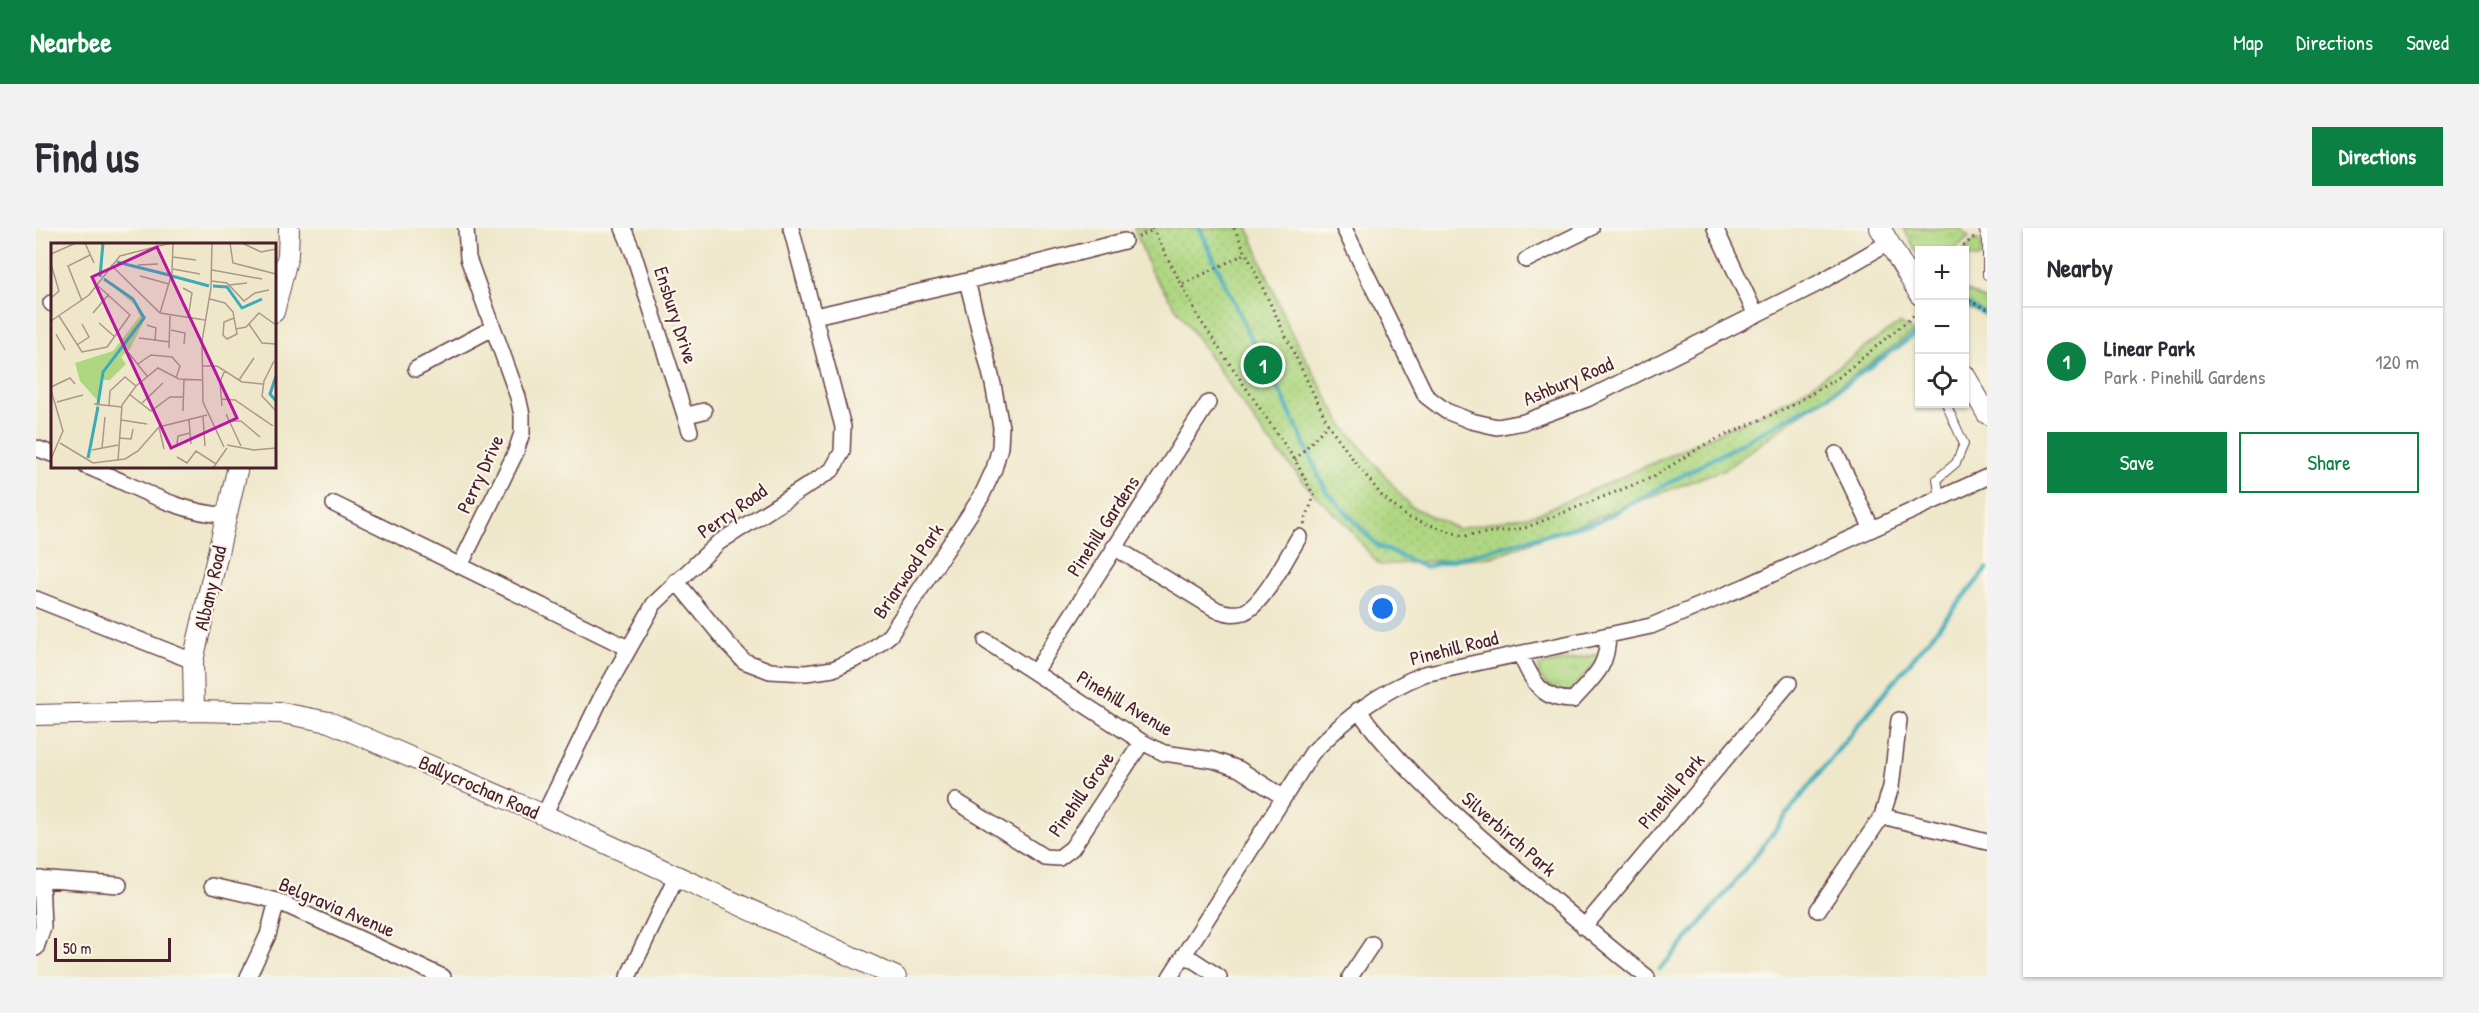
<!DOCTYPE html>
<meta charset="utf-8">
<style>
body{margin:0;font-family:"Patrick Hand",sans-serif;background:#f2f2f3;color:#2b2b33}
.controls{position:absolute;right:18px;top:18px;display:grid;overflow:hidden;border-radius:0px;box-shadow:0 2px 4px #0004}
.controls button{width:54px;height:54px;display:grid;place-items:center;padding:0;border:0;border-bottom:2px solid #e1e1e2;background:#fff;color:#2b2b33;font:30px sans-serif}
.scale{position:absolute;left:18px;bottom:15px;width:117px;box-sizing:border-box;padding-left:6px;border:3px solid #4a1f2b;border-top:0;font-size:16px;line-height:21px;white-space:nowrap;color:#4a1f2b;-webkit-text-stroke:4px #fbf7ec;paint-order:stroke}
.you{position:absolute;left:1347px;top:381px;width:21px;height:21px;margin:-15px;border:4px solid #fff;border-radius:50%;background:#1a73e8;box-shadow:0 0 0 9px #1a73e833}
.badge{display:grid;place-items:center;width:39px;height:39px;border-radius:50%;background:#0b8043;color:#fff;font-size:20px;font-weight:700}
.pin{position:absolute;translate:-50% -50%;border:3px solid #fff;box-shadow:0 2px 6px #0006}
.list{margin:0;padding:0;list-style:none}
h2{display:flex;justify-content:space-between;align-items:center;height:78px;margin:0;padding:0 24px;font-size:26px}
h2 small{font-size:20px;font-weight:400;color:#7c7c81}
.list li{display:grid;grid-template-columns:39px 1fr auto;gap:18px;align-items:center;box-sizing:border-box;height:108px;padding:0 24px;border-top:2px solid #e1e1e2}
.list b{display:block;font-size:22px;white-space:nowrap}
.list p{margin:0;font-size:20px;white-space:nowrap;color:#7c7c81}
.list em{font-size:20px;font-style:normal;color:#7c7c81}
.actions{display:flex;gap:12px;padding:18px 24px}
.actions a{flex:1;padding:14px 0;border:2px solid #0b8043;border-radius:0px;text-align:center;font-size:21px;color:#0b8043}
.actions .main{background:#0b8043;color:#fff}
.icon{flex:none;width:33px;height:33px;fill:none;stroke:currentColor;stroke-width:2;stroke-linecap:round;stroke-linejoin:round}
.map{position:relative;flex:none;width:1951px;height:749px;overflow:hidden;border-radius:0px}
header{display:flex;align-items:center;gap:36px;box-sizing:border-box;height:84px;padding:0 30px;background:#0b8043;color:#fff}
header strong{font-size:28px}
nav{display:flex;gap:33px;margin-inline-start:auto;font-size:21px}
.intro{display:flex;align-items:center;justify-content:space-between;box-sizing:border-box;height:144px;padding:0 36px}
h1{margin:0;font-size:42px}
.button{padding:15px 27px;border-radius:0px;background:#0b8043;color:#fff;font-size:21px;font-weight:700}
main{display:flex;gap:36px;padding:0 36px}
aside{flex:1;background:#fff;border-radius:0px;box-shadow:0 2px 4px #0004}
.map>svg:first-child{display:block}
.grass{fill:url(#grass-tufts);stroke:#7c7b56;stroke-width:1.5}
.park{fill:url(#park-dots);stroke:#7c7b56;stroke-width:1.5}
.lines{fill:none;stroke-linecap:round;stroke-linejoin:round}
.stream{stroke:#3cabb9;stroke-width:4.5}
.service-casing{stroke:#633d43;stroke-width:10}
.minor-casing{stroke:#633d43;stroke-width:18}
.tertiary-casing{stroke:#633d43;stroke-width:22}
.path{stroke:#633d43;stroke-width:3;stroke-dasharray:1.5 4.5;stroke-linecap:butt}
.service{stroke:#fff;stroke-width:8}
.minor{stroke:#fff;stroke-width:15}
.tertiary{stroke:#fff;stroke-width:20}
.labels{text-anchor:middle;stroke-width:4.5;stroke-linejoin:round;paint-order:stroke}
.street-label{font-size:20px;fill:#4a1f2b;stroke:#fbf7ec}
.inset-river{fill:none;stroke:#3cabb9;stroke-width:3}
.inset-road{fill:none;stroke:#ac978a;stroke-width:1.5}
.view{fill:#b5179e;fill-opacity:0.15;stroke:#b5179e;stroke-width:3}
.inset-edge{fill:none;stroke:#4a1f2b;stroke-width:3}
</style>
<header>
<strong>Nearbee</strong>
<nav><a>Map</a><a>Directions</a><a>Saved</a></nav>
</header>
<div class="intro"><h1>Find us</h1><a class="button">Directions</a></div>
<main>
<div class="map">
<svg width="1951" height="749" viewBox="0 0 1951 749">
<defs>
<pattern id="grass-tufts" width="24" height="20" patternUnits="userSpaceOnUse" patternTransform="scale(1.5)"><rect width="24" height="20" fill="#afd782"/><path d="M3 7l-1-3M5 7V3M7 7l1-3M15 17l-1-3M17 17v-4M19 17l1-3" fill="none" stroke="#98b870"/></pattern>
<pattern id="park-dots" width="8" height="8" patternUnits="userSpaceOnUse" patternTransform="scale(1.5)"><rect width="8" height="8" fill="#afd782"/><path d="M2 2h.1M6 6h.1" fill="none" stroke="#98b870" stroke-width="1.8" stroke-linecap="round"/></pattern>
</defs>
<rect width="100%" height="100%" fill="#fbf7ec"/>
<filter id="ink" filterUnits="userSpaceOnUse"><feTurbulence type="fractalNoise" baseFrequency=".0167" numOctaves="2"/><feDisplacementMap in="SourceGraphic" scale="12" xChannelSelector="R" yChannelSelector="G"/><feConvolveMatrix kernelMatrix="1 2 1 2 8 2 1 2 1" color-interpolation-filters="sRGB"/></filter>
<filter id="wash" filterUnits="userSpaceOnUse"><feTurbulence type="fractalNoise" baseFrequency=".008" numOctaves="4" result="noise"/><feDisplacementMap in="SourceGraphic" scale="24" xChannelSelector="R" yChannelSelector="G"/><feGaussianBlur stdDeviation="1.35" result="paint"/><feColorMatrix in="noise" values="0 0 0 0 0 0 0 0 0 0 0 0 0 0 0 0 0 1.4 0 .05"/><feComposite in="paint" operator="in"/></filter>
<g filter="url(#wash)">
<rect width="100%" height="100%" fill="#eee7ca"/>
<path class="grass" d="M1867,0H1924L1933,9L1919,22H1884L1883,28Z
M1940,11L1946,15L1944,30L1929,29L1928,22Z
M1563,426V431L1534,464C1521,468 1509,457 1502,446L1503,438Z"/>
<path class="park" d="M1098,0H1212L1252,99L1306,196L1374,278L1422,301L1501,286L1617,235L1757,170L1864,95L1877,104L1691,240L1456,329L1343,337L1309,295L1278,266L1229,208L1115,44Z
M1929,62L1951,73V90L1942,83L1929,80Z"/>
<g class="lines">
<path class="stream" d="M1163,0L1231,144L1245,165L1290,263L1342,318L1389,339L1563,293L1794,167L1883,104
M1928,75L1951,87
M1624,741C1675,687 1718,629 1763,571C1824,493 1888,417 1951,341"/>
</g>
</g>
<g filter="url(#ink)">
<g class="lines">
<defs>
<path id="service" d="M1947,0L1951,12V47
M1904,270L1901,251L1920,235L1928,216L1910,176"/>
<path id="minor" d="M587,0L597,24L654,203
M1308,0L1390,168L1410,183L1435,193L1461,199L1488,194L1551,171L1781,56L1852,15
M1679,0L1720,87
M1490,32L1555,0
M15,75L16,76
M779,88L931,53L1088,13
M380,141L455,101
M651,187L668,183
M0,220L16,226
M1800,226L1836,301
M50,238C94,255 142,286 190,287
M298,276L592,420
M1078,319L1181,382C1190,385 1198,387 1208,384C1227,377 1252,327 1263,309
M424,338L479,226L486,205V187L482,169L432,30L430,0
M640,353L691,415L708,433L734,443L770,445L797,441L829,427L854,407L945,269L958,241L964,219L965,199L957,156L931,53
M0,371L157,433
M950,413L1106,514L1128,525L1177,532L1203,541L1247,569
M1484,426C1497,453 1504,472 1537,472C1558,448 1571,441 1572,408
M999,444L1172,175
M1322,482C1372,549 1434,601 1498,655C1535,687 1572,719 1611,749
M920,573L1008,629L1023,630L1036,620L1106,514
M508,587L564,472L618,376L682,315L796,242L806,224L807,199L755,0
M1846,588L1951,614
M0,651L83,657
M176,658L241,673L407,749
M1782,682L1846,588L1855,559L1863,492
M1548,699L1753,455
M0,720L7,699L5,651
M1148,726L1183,749
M212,749L232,707L241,673
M592,749L640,649
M1134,749L1276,525C1311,489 1342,465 1388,446L1615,398L1710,358L1951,249
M1314,749L1336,716"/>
<path id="tertiary" d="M1844,0L1884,67
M238,84L252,27L253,0
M1928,146L1951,186
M158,483L157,433L202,238
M0,487L158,483L246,485L293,494L508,587L860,749"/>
</defs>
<use href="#service" class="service-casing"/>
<use href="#minor" class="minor-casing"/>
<use href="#tertiary" class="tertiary-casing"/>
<path class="path" d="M1116,0L1164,92L1259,232L1278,268L1268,296
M1198,0L1292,196L1313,226L1346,268L1371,289L1427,308L1489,300L1617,249L1668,217L1757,177L1803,149L1882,84
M1102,9L1117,2
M1923,22L1939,8
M1147,56L1209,26
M1928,70L1951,81
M1259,232L1292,196"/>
<use href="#service" class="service"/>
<use href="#minor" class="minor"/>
<use href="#tertiary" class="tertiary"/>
</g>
</g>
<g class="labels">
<g class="street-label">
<text transform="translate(640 87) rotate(72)" y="7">Ensbury Drive</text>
<text transform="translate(1532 153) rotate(-23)" y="7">Ashbury Road</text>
<text transform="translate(444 246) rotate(-65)" y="7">Perry Drive</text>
<text transform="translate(696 283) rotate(-35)" y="7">Perry Road</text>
<text transform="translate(1067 298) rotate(-57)" y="7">Pinehill Gardens</text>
<text transform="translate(872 343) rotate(-56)" y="7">Briarwood Park</text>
<text transform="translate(174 360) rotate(-77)" y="7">Albany Road</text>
<text transform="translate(1418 420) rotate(-14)" y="7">Pinehill Road</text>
<text transform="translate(1089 475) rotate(31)" y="7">Pinehill Avenue</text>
<text transform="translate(443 559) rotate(24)" y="7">Ballycrochan Road</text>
<text transform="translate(1635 563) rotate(-50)" y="7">Pinehill Park</text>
<text transform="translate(1045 566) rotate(-55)" y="7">Pinehill Grove</text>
<text transform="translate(1473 606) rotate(41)" y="7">Silverbirch Park</text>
<text transform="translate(301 679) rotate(23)" y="7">Belgravia Avenue</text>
</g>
</g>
<g transform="translate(15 15)">
<rect width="225" height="225" fill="#eee7ca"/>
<path d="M53,36L72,47L95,74L79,106L70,114L75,121L59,137H52L39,217L46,157L29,138L24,120L62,108L89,73L84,62Z" fill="#afd782"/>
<path class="inset-river" d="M66,19L118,32M121,33L158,43M49,34L52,0M162,43L176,44L191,65L211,56M225,133L219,151L225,158M47,161L52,129L93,75L82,56L53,36M37,215L47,164"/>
<path class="inset-road" d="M34,0L43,20M161,0L160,45L151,98L152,159L173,204M179,0L182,20L225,31M191,0L210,9L225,6M0,11L25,0M122,14L145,17M0,21L8,48L0,55M60,22L109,70L154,77M87,22L107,21M122,26L149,31M161,27L211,36M89,33L118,41M161,38L176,40L193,58L204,50L218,47M178,42L196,40M132,45L141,50L137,75M159,56L174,60L182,69L186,91L176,96L172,92L173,79L183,75M31,58L17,23L39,12M42,70L58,51M109,70L121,30L122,0M8,73L31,109L56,104L79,72L46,42M0,78L38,52L69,13L120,0M48,80L64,94M198,81L211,100L225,101M96,82L105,85L104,97M185,86L195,84L208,70L225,82M120,87L134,90L133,101M5,91L14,107M88,95L119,99M26,102L38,94L31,81M118,105L119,73M77,109L96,133M223,118L213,138L211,153L225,168M87,121L100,112L121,114L129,123L125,135M151,123H166L191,139L212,141M188,137L203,115M0,144L19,135L24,141M0,147L12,188L0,216M78,151L100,168L119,154H133M170,156L184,157L222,183M6,159L32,152M43,161L71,164M90,161L112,140M58,163L59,148L74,134L85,143M171,163L169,139L174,127M132,168L133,136M175,171L190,203M152,174L154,203M70,177L96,181M138,177L140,201M177,178H190L209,194M108,184L113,206M68,195L80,196L82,186M9,200L42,220L74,216L87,208L108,184L156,172M126,201L127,193L139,190M176,202L203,207L225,205M51,205L54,174M41,207L67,202M126,214L136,220L145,208L165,221M67,218L71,162L85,143L107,125L128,136L151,137M162,225L176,205"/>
<path class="view" d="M106,4L186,175L120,205L41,34Z"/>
<rect width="225" height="225" class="inset-edge"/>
</g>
</svg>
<div class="controls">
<button>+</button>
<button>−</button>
<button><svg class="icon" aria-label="locate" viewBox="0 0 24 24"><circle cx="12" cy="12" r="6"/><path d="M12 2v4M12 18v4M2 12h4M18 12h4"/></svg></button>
</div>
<div class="scale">50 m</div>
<div class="you"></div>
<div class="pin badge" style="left:1227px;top:137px">1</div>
</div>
<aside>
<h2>Nearby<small></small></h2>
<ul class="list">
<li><span class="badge">1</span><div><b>Linear Park</b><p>Park · Pinehill Gardens</p></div><em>120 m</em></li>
</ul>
<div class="actions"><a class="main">Save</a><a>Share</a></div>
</aside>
</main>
